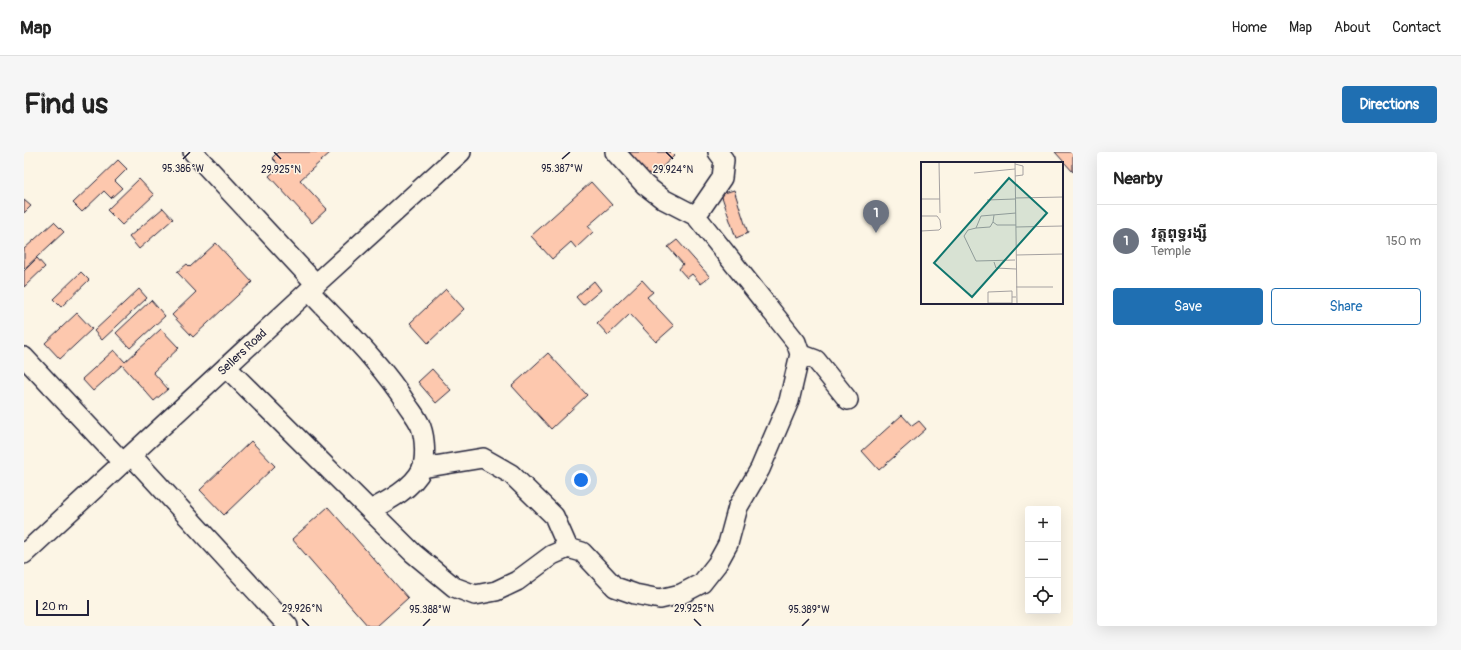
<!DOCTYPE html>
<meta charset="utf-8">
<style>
body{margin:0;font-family:Pangolin,"Noto Sans Khmer",sans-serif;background:#f6f6f6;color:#222}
.controls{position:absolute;right:12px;bottom:12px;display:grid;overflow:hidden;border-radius:4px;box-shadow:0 4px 16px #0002}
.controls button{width:36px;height:36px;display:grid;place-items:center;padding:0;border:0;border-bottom:1px solid #e0e0e0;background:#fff;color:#222;font:20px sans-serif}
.scale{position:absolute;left:12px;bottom:10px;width:53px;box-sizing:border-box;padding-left:4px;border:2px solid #22223b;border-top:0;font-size:11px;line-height:14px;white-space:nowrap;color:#22223b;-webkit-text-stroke:3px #fcf5e5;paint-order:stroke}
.you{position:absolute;left:557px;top:328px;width:14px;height:14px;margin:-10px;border:3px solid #fff;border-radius:50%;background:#1a73e8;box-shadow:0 0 0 6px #1a73e833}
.badge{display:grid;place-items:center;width:26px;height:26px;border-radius:50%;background:#1f6fb2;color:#fff;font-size:13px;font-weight:700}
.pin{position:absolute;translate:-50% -33px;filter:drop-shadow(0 1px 2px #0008)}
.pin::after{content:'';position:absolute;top:21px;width:14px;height:12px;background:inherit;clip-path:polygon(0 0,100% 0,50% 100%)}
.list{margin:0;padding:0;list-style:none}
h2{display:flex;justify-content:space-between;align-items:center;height:52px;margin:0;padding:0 16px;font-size:17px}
h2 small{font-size:13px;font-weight:400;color:#767676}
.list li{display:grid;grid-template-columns:26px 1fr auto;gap:12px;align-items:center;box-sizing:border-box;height:72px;padding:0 16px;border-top:1px solid #e0e0e0}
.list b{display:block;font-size:15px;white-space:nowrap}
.list p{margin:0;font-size:13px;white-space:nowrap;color:#767676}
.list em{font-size:13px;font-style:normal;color:#767676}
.actions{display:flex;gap:8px;padding:12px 16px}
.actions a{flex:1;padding:9px 0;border:1px solid #1f6fb2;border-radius:4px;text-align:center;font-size:14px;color:#1f6fb2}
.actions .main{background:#1f6fb2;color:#fff}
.icon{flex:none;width:22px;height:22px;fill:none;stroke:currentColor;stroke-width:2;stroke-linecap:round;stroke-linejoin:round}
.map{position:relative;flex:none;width:1049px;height:474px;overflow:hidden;border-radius:4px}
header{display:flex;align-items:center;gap:24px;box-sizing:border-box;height:56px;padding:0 20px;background:#fff;border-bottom:1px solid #e0e0e0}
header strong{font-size:19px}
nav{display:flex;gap:22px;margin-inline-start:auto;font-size:14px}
.intro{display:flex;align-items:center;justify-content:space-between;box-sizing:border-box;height:96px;padding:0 24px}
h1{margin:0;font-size:28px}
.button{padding:10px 18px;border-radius:4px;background:#1f6fb2;color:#fff;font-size:14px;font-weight:700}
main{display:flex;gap:24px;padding:0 24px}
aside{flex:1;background:#fff;border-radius:4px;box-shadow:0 4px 16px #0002}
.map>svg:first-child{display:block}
.building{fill:#fdc8ae;stroke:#22223b}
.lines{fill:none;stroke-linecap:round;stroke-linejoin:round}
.minor-casing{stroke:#22223b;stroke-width:22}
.minor{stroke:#fcf5e5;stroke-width:19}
.ticks{fill:none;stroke:#22223b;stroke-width:1.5}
.labels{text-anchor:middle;stroke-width:3;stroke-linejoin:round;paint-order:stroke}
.street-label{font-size:12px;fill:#22223b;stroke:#fcf5e5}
.inset-road{fill:none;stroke:#a5a1a1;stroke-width:1}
.view{fill:#0f766e;fill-opacity:0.15;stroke:#0f766e;stroke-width:2}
.inset-edge{fill:none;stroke:#22223b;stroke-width:2}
.ticks-label{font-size:10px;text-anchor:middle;fill:#22223b;stroke:#fcf5e5;stroke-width:3;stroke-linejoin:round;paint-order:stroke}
</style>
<header>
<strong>Map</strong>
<nav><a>Home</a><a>Map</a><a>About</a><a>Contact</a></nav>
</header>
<div class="intro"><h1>Find us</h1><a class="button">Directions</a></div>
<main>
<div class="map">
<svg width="1049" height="474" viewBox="0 0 1049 474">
<rect width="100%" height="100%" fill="#fcf5e5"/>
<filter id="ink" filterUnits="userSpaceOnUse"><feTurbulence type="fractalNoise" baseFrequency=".025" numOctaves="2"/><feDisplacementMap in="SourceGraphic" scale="8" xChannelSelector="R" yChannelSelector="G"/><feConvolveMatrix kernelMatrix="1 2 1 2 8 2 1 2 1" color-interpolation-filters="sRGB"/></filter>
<g filter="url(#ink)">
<path class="building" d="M254,0H307L276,28L303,57L288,71L245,24L256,14L248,6Z
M602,0H646L650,4L625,27Z
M1031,0H1049V20Z
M94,8L103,17L91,29L98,36L87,46L80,39L58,60L49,51Z
M115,27L130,43L98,73L83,58Z
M567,30L588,53L564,74L569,80L552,96L547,90L528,107L507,84Z
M710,38L724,81L712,86L697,42Z
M0,48L7,54L0,61Z
M139,56L149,67L115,97L105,85Z
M30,70L40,80L0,117V97Z
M653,88L686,125L677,132L668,122L663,126L655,117L659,112L644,95Z
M192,91L228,130L169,185L148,163L172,140L153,120L163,112L166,115Z
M13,106L21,115L0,135V119Z
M57,120L65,128L37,155L29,147Z
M618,128L629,140L623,145L650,174L632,190L606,162L584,183L573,171Z
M570,129L577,138L559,153L552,145Z
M115,137L123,146L78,188L70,179Z
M422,137L440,157L404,191L386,171Z
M127,148L141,164L106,196L92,181Z
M53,161L68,177L36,207L21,191Z
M137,177L155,196L129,220L144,237L130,249L98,213L69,239L58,227L90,198L101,210Z
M524,201L563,243L527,277L488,234Z
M408,217L427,238L412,251L394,230Z
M878,263L888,274L895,269L902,277L855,318L838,299Z
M227,289L251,314L200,363L176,338Z
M304,355L384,446L353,474H344L268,387Z"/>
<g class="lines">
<defs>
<path id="minor" d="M169,0L292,132
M672,64L698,26L700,8L694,0
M285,139C318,174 358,212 384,254C388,260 394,267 397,275C401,286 402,306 398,317C389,336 364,349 346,358
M776,202L792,208L824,248
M0,205L99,311
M202,215L389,401L430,435L451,443L472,439L493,429L528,403L544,396L558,400L591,435L611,442L636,447L657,442L678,431L693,412L704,392L714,355L736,317L765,249L776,202L772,190L672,64L639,47L621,33L591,0
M107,303L264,474
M398,316L459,306L487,322L530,364L544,396
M0,402L292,132L437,0"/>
</defs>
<use href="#minor" class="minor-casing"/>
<use href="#minor" class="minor"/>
</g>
</g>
<path class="ticks" d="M250,0L257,7M642,0L649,7M159,7L166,0M538,7L546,0M278,467L285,474M670,467L677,474M399,474L406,467M778,474L785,467"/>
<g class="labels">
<g class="street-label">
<text transform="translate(218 200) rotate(-43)" y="4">Sellers Road</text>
</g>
</g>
<g transform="translate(897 10)">
<rect width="142" height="142" fill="#fcf5e5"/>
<path class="inset-road" d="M18,0L19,51M94,0L96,142M53,11L94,7M94,14L102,13V4L94,2M94,36L142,35M0,37H19M66,38L94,37M73,53L72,60L76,63H95M0,54H16L19,58L20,66L18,68L0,69M95,65L142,64M55,66L69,65L72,60M95,93L142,92M94,98L55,99L43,74L47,68L55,66L60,54L95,51M73,100L75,106L95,107M95,125H132M91,135V141H67V130L91,129V135H95"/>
<path class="view" d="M88,16L126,51L51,135L13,101Z"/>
<rect width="142" height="142" class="inset-edge"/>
</g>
<g class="ticks-label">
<text x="159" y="20">95.386°W</text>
<text x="538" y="20">95.387°W</text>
<text x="257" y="21">29.925°N</text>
<text x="649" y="21">29.924°N</text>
<text x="278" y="460">29.926°N</text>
<text x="670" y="460">29.925°N</text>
<text x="406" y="461">95.388°W</text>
<text x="785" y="461">95.389°W</text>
</g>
</svg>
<div class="controls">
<button>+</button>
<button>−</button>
<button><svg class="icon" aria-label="locate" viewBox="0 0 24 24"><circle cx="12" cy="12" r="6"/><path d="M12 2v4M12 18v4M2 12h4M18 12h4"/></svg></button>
</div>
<div class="scale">20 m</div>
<div class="you"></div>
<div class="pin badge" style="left:852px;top:81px;background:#6b7280">1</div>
</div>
<aside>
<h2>Nearby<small></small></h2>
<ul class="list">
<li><span class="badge" style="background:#6b7280">1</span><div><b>វត្តពុទ្ធរង្សី</b><p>Temple</p></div><em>150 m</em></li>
</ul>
<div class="actions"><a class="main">Save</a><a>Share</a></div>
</aside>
</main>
